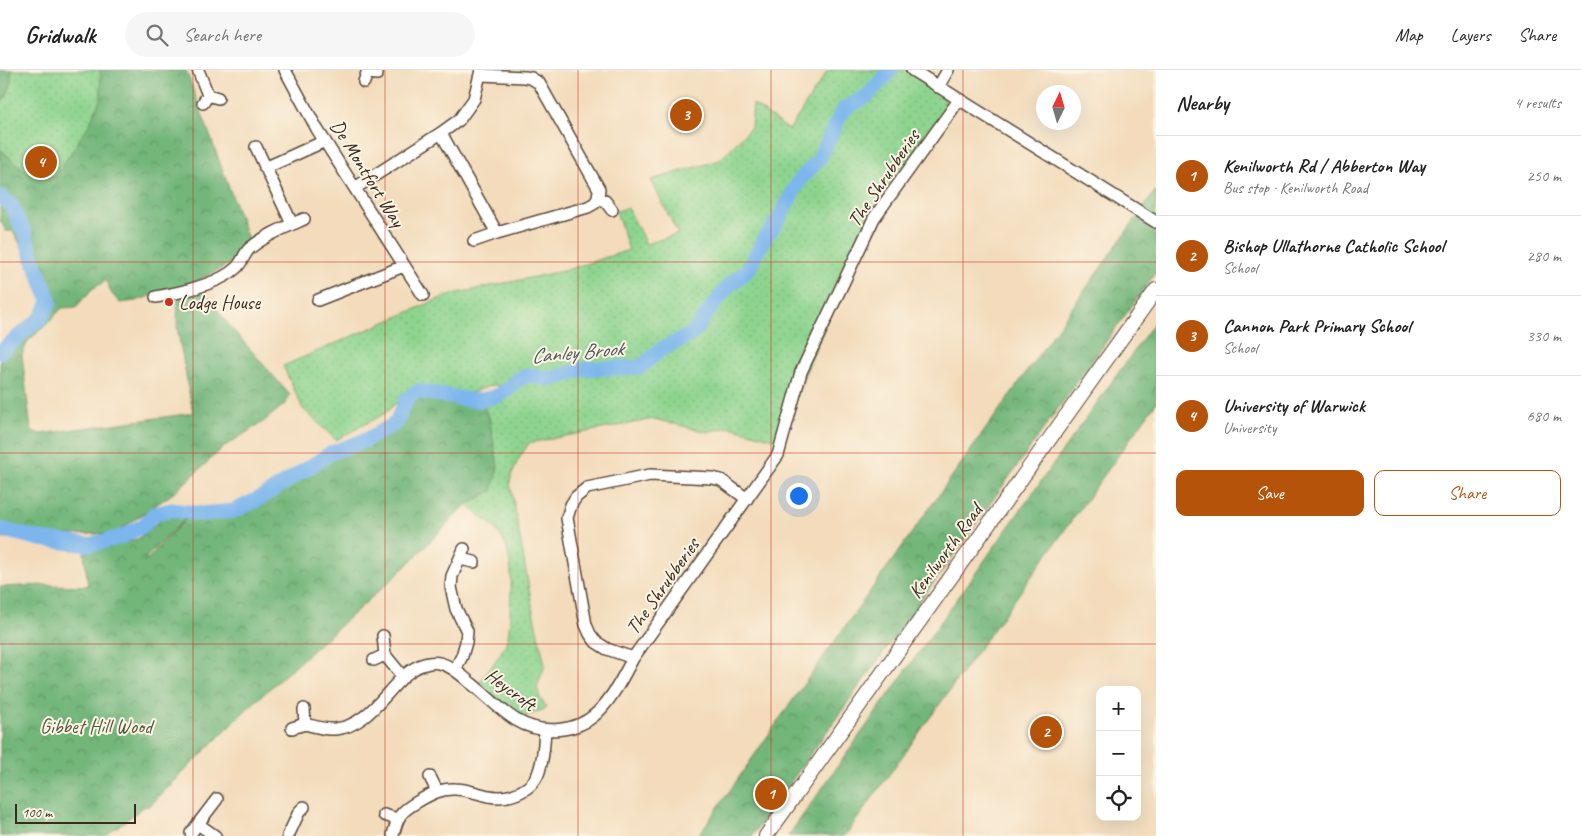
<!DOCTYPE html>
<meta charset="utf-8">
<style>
body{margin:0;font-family:Caveat,sans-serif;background:#f6f6f6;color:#222}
.controls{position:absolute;right:15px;bottom:15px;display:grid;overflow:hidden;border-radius:10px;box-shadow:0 5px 20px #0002}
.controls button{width:45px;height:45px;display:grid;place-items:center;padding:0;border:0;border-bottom:1px solid #e0e0e0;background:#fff;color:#222;font:25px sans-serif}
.compass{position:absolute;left:1036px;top:15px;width:45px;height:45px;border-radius:50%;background:#fff;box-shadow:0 5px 20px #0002;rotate:5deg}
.scale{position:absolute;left:15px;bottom:12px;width:121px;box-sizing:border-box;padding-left:5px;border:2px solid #3b2a1e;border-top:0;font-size:14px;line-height:18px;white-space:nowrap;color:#3b2a1e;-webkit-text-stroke:4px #fcf5e5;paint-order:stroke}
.you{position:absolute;left:798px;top:425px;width:18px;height:18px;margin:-12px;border:4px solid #fff;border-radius:50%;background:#1a73e8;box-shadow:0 0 0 8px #1a73e833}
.badge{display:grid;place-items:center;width:32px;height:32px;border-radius:50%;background:#b45309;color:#fff;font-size:16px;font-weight:700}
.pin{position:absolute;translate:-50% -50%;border:2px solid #fff;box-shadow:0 1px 5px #0006}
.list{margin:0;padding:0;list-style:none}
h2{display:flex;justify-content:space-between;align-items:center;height:65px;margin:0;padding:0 20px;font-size:21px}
h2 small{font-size:16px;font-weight:400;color:#767676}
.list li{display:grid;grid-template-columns:32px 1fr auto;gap:15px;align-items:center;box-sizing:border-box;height:80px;padding:0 20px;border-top:1px solid #e0e0e0}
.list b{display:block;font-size:19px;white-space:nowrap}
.list p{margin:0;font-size:16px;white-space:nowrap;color:#767676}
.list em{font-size:16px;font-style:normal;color:#767676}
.actions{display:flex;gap:10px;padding:15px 20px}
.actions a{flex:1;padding:11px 0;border:1px solid #b45309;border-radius:10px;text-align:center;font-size:18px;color:#b45309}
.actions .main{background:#b45309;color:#fff}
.icon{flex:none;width:28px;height:28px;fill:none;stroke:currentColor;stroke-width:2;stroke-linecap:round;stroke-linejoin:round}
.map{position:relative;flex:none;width:1156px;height:766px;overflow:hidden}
header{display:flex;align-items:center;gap:30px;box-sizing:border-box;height:70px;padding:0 25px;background:#fff;border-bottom:1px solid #e0e0e0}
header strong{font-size:24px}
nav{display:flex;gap:28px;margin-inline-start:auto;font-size:18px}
.search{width:350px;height:45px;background:#f6f6f6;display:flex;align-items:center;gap:12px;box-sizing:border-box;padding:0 18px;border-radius:28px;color:#767676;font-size:19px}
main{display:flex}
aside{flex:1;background:#fff}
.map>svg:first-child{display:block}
.forest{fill:url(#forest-crowns);stroke:#56704c}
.park{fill:url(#park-dots);stroke:#647f56}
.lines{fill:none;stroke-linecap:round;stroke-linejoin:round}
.river{stroke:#7bb6ed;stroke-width:15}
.minor-casing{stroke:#574536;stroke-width:14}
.major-casing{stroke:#574536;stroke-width:16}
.minor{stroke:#fff;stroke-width:11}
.major{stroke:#fff;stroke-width:14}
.grid{fill:none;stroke:#c8321e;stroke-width:1;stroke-opacity:0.55}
.poi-dot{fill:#c8321e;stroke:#fcf5e5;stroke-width:2}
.labels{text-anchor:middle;stroke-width:4;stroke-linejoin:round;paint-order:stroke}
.street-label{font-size:20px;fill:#3b2a1e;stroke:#fcf5e5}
.poi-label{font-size:20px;fill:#3b2a1e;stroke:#fcf5e5;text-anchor:start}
.park-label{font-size:20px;fill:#50543a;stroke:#fcf5e5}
.water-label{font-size:21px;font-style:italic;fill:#4e545c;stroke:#fcf5e5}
</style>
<header>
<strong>Gridwalk</strong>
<div class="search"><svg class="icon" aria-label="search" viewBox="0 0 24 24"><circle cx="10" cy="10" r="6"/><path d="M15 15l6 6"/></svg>Search here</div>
<nav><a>Map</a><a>Layers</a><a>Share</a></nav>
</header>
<main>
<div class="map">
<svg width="1156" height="766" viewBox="0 0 1156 766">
<defs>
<pattern id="forest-crowns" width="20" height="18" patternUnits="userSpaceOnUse" patternTransform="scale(1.25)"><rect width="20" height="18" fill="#72b67a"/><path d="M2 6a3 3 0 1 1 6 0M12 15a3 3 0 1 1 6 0" fill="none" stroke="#5f9463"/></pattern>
<pattern id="park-dots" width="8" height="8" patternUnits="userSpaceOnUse" patternTransform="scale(1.25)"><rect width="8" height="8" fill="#8ed48f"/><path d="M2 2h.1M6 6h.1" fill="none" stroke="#7bb67b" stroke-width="1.8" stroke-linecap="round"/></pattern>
</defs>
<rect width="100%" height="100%" fill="#fcf5e5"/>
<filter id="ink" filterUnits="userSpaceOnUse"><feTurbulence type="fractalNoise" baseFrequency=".02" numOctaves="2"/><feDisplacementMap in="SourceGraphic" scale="10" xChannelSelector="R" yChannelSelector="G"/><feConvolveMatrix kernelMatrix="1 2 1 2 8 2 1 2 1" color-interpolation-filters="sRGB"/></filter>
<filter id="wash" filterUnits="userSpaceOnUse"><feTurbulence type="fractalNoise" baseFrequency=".0096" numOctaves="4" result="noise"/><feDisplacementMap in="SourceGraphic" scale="20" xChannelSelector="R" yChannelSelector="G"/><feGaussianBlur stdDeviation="1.12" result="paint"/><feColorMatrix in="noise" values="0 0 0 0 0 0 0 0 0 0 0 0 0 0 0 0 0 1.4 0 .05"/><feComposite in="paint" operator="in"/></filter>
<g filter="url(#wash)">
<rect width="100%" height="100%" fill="#f3dbbb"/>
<path class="forest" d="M0,0H11C13,12 10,25 0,33Z
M100,0H186L249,172L230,194L178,221L156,224L136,231L120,233L112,224L106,211L92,219L76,237L62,238L48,253L28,271L22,285L31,360L40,364L193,343L177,257L178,227L201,218L228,254L290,325L285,334L263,352L225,376L175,422L115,463L2,468H0V273L35,244L45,232L21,175L13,161H6L0,150V79L35,105H44L90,53L101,27Z
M1156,120V202L752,766H698L797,624Z
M1156,250V333L845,766H788Z
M419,323L469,332H481L489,346L498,397L492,421L467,434L399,503L248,638L149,737L145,736L105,766H0V598L2,596L0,597V517L45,515L88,516L84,483L138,469L164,447L185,449L147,486L144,492L186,449H211L237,445L267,429L335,385L366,375L400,356L408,332Z"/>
<path class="park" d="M11,0H100L101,27L90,53L55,107L35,105L27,102L0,79V33C10,25 13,12 11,0Z
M828,0H905L944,25L947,38L870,147L778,370L730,357L707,362L654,349L529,373C521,385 513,397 510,412L534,546L545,595L537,617L540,628L547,638L524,647L505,636L480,612C489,598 502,585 507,570C510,562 509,552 510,543C511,517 515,484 498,462C489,450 476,445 467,434L492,421L498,397L489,346L481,332L505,326L512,318L493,315L467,324L415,316L384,344L336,370L303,339L283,296L448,225L563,201L629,180L616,141L628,138L646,174L678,164L651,110L720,90L751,57L753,34L789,60Z"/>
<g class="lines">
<path class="river" d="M0,126L12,136L21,156L25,163L31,184L50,232L41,248L0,282
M0,459L40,469L89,475L121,467L143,456L154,444L171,440L201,444L234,441L264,426L331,383L366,370L396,353L406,330L418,321L469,330H481L494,327L508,320L517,310L528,305L552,309L583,299L641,297L660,280L692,264L729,215L748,200L764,169L779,149L799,111L819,89L838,50L844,39L867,26L891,0"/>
</g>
</g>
<g filter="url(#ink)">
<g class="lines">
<defs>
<path id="minor" d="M198,0L208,25
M285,0L317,59L423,225
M912,0L1156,152
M481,5L525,7L531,8L539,13L599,119L598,128L605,131L612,140
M364,12L367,3L377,4
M938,17L948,0
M203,33L208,25L218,28
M441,63L497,163L588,137L595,133L598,128
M256,77L292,154
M265,98L325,71
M355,118L441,63L459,50L474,29L481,0
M474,171L497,163
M156,227C178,223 219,214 236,198C242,193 244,184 249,179C264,166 286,157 304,149
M318,230L404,196
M460,489L474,492
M385,585L403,607
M633,588L607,579L596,572L590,564L586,555L567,448L571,435L576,427L587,418L650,405L712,408L721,410L747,429
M374,590L385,585L383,566
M455,600L462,586L466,572L467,561L456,539L451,517L452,506L464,479
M305,654C314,656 325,660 335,659C362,657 380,631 397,613C405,604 417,595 429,593C446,590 460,604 472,614C487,626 500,640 516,650C541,665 577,663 598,642C613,627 623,607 633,588L778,385L801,302L874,148L959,30
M292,658L305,654L304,639
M430,707L437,721
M384,745L397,749
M198,754L215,766
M191,763L217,729
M393,765C398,746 400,742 417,732C429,725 441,718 455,719C467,719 478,724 489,726C510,730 535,720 540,698C544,685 544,672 545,660
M288,766L299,742L304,737"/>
<path id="major" d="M766,766L1156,220"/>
</defs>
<use href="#minor" class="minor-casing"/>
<use href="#major" class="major-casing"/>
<use href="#minor" class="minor"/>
<use href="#major" class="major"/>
</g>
</g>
<path class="grid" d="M193,0V766M385,0V766M578,0V766M771,0V766M963,0V766M0,192H1156M0,383H1156M0,574H1156"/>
<circle class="poi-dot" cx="169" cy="232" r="5"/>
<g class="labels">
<g class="street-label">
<text transform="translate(368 103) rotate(58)" y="7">De Montfort Way</text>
<text transform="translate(883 108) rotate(-56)" y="7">The Shrubberies</text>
<text transform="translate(945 481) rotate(-54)" y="7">Kenilworth Road</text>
<text transform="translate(662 516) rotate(-55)" y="7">The Shrubberies</text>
<text transform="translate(511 619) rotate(36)" y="7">Heycroft</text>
</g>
<g class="poi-label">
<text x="179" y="239">Lodge House</text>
</g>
<g class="park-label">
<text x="96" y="663">Gibbet Hill Wood</text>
</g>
<g class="water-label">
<text transform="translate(577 282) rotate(-5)" y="7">Canley Brook</text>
</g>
</g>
</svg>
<div class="controls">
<button>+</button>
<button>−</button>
<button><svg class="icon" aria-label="locate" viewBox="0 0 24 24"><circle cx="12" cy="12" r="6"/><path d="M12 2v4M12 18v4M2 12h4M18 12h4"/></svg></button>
</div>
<svg class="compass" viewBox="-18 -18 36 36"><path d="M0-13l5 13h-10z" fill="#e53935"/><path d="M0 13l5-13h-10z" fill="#767676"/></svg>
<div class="scale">100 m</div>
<div class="you"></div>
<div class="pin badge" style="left:771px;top:724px">1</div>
<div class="pin badge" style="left:1046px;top:662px">2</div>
<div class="pin badge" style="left:686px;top:45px">3</div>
<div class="pin badge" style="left:41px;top:92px">4</div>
</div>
<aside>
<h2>Nearby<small>4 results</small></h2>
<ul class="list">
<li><span class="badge">1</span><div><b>Kenilworth Rd / Abberton Way</b><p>Bus stop · Kenilworth Road</p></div><em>250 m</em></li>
<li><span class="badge">2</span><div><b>Bishop Ullathorne Catholic School</b><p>School</p></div><em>280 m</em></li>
<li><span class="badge">3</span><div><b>Cannon Park Primary School</b><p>School</p></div><em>330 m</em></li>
<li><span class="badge">4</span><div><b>University of Warwick</b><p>University</p></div><em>680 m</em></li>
</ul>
<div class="actions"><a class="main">Save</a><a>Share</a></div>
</aside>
</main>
